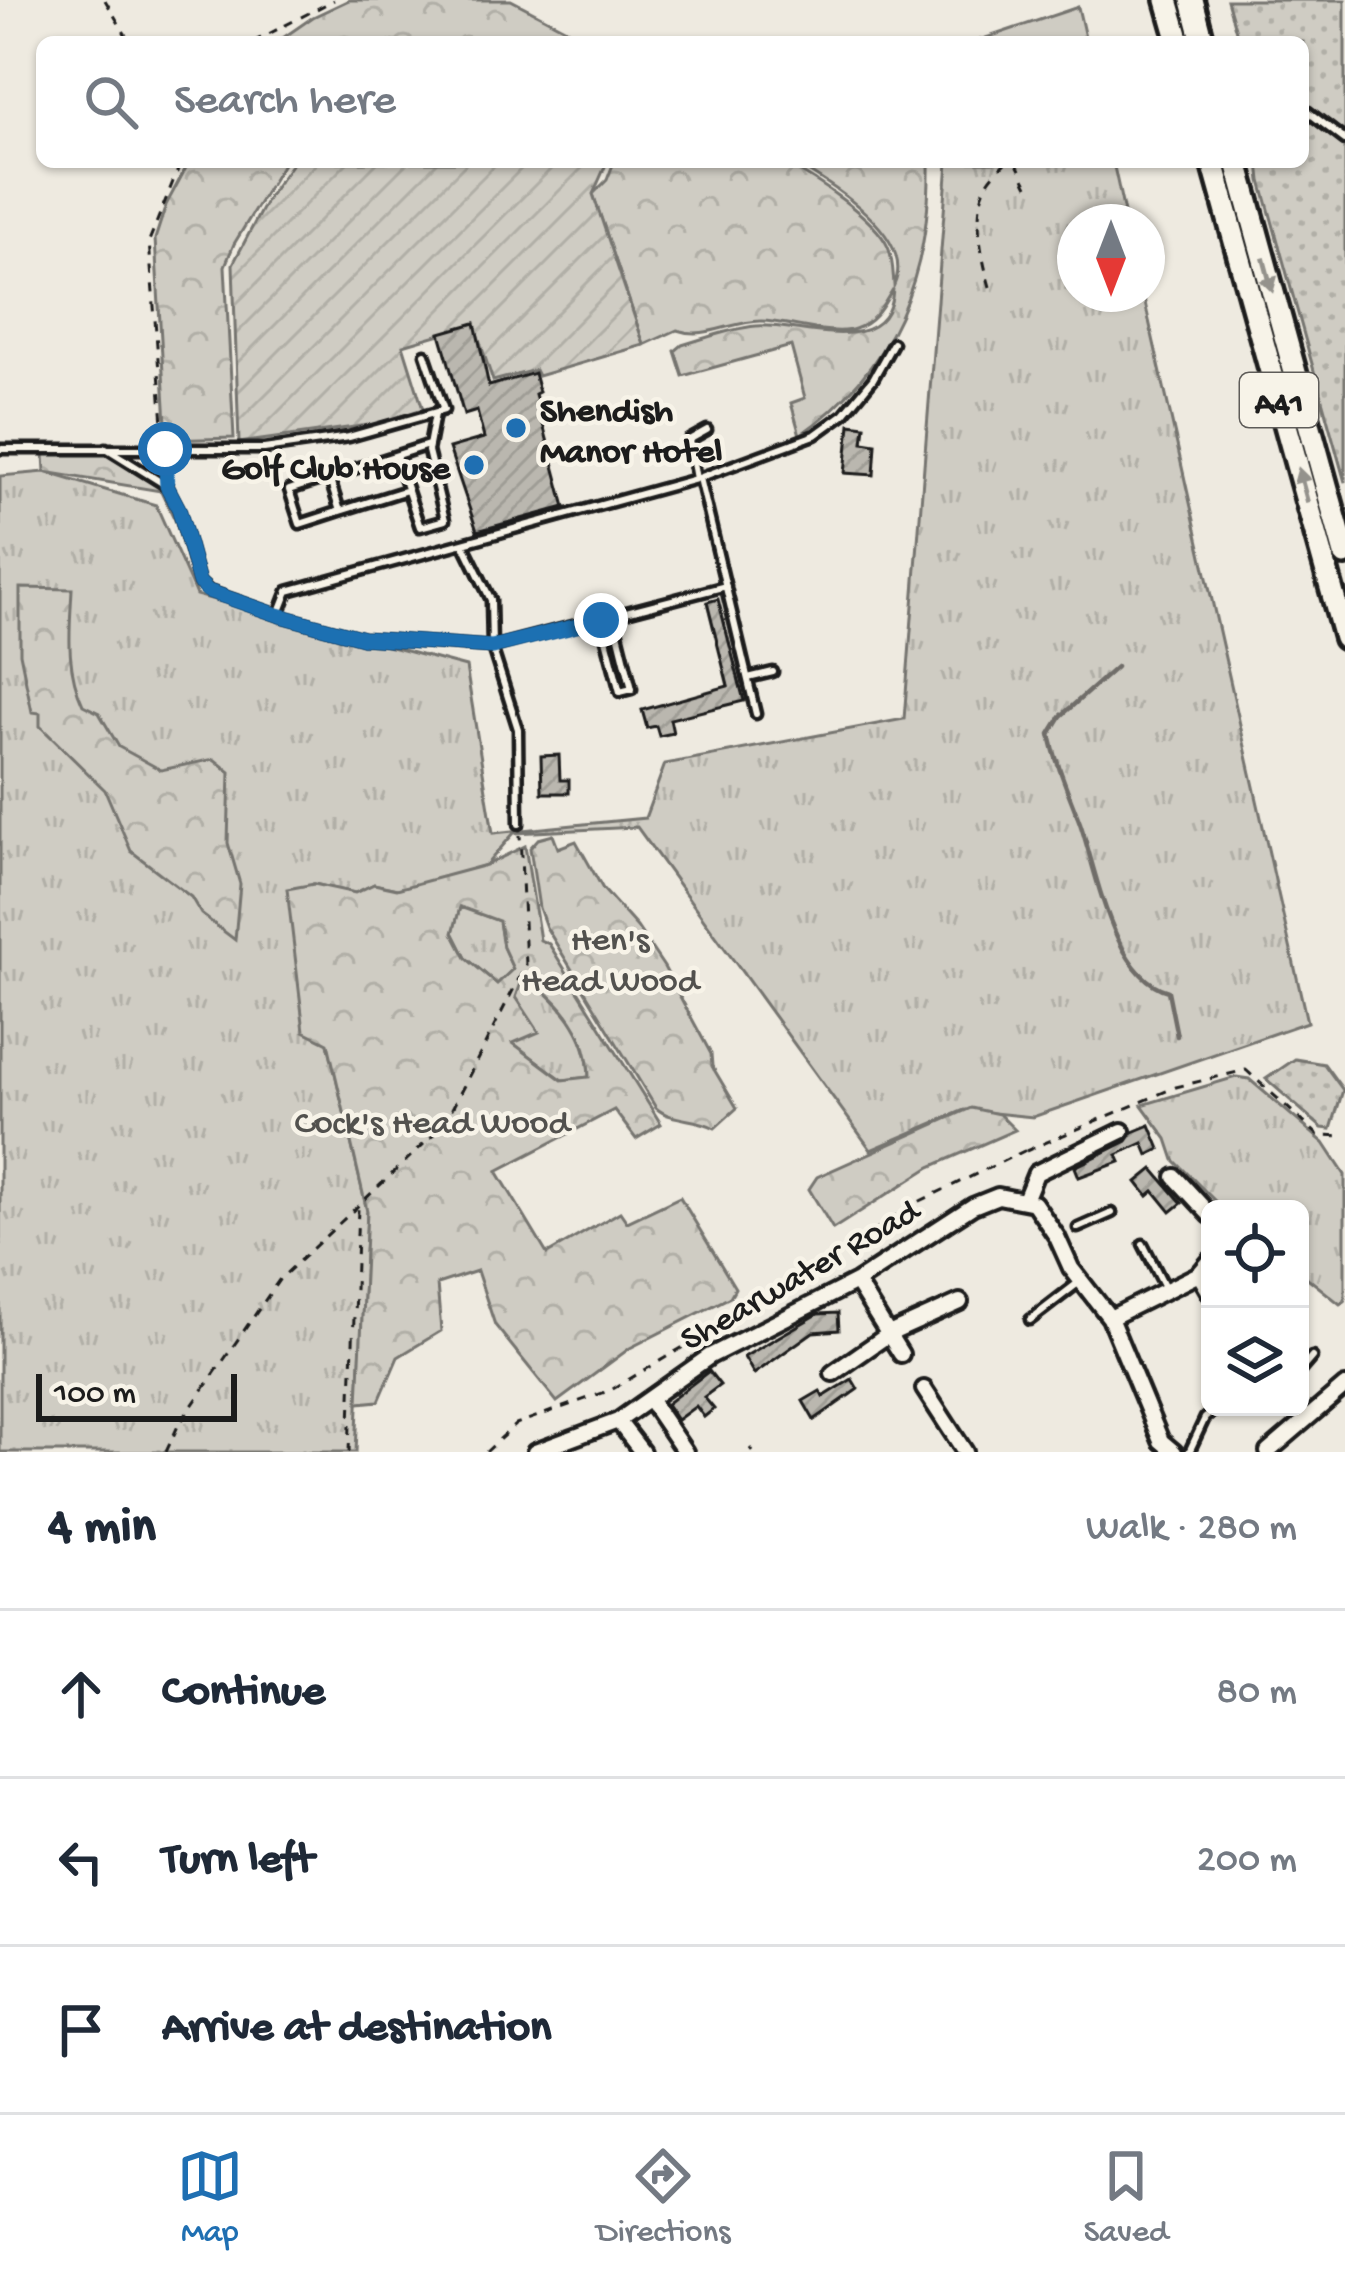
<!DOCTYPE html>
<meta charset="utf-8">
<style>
body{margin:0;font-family:"Gochi Hand",sans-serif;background:#f2f2f3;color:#1f2937}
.controls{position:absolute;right:36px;bottom:36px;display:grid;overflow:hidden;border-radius:18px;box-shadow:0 3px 9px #0004}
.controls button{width:108px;height:108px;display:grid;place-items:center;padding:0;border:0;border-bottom:3px solid #e0e1e3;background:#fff;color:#1f2937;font:60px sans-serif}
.compass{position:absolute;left:1057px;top:204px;width:108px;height:108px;border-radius:50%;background:#fff;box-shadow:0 3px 9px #0004;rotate:180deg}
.scale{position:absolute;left:36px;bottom:30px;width:201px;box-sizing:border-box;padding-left:12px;border:6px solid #1c1c1c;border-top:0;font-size:33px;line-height:42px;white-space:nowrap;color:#1c1c1c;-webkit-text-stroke:9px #f7f3e8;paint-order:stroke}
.stop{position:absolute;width:36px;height:36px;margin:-27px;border:9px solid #1f6fb2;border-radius:50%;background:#fff}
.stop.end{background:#1f6fb2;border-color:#fff;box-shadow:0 3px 12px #0008}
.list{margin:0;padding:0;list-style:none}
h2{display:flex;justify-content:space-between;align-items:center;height:156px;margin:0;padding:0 48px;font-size:51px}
h2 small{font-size:39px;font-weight:400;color:#747a83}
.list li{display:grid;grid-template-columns:78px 1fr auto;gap:36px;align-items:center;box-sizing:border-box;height:168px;padding:0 48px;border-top:3px solid #e0e1e3}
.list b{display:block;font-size:45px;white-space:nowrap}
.list em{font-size:39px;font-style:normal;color:#747a83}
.icon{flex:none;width:66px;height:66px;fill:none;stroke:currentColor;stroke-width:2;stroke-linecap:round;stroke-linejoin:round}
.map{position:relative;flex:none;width:1345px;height:1452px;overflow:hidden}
.search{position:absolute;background:#fff;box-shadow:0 3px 9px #0004;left:36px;right:36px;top:36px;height:132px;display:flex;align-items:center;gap:30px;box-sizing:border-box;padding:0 42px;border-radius:18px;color:#747a83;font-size:45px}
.sheet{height:660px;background:#fff}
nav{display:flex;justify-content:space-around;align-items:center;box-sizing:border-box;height:168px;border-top:3px solid #e0e1e3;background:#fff;font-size:33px;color:#747a83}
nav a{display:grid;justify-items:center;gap:6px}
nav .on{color:#1f6fb2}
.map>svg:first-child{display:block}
.grass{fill:url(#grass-tufts);stroke:#767470;stroke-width:3}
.forest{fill:url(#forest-crowns);stroke:#767470;stroke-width:3;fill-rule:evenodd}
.park{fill:url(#park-dots);stroke:#767470;stroke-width:3}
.garden{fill:url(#garden-furrows);stroke:#767470;stroke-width:3}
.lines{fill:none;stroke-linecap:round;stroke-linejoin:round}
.stream{stroke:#6f6d69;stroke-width:4.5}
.building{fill:url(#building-hatch);stroke:#1c1c1c;stroke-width:3}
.service-casing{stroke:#1c1c1c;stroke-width:15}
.minor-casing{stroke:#1c1c1c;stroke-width:22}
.trunk-casing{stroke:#1c1c1c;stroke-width:30}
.path{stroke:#1c1c1c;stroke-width:3;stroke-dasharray:9 9;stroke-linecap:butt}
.service{stroke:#f7f3e8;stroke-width:6}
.minor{stroke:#f7f3e8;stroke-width:14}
.trunk{stroke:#f7f3e8;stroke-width:21}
.oneway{fill:#94928c}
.route{stroke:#1f6fb2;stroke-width:15}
.poi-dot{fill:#1f6fb2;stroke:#f7f3e8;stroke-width:4.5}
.labels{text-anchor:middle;stroke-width:9;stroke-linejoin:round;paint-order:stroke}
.shield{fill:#f7f3e8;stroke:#5e5c59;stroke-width:3}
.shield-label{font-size:33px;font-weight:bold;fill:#1c1c1c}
.poi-label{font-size:36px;font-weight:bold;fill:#1c1c1c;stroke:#f7f3e8;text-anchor:start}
.park-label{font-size:36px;fill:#52514e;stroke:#f7f3e8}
.street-label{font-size:36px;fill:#1c1c1c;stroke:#f7f3e8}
</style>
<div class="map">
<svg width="1345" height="1452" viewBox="0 0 1345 1452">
<defs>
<pattern id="grass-tufts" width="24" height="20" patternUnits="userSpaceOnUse" patternTransform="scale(3)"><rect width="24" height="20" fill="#cfccc3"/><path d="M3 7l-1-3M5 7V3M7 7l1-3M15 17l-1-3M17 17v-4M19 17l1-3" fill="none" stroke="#b1afa7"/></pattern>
<pattern id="forest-crowns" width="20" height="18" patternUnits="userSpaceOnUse" patternTransform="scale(3)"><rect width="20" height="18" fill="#cfccc3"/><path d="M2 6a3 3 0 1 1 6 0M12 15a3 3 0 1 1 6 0" fill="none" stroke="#b1afa7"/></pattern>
<pattern id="park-dots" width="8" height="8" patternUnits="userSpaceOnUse" patternTransform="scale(3)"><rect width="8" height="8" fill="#cfccc3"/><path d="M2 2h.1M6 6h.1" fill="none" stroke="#b1afa7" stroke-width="1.8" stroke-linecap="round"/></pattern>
<pattern id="garden-furrows" width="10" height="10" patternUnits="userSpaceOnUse" patternTransform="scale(3)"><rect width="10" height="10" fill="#cfccc3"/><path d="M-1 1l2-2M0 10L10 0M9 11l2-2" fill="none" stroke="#b1afa7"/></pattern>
<pattern id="building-hatch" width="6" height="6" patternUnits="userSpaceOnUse" patternTransform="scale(3)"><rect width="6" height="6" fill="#bab7af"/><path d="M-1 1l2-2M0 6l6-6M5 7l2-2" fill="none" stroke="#9f9d96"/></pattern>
</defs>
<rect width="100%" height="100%" fill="#eeeae0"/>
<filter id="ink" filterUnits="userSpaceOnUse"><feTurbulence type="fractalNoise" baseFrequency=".00833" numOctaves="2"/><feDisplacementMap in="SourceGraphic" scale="24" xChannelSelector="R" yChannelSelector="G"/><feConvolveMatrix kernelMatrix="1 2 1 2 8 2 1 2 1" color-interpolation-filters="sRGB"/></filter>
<g filter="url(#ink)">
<path class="grass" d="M1078,7L1086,42H974Z
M948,162H1113L1126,222H1075V294H1143L1307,1022L1033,1117L964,1110L871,1150L637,827L514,833L486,865L439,881L397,889L374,884L355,893L314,884L328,1043L367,1211L356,1452H0V476L45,472L156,505L196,595L466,667L493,833L645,818L665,764L904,719Z
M460,906L499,921L503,947L513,969L497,984L466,958L453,932Z
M523,974C559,1000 588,1032 589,1077L563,1080L512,1043L516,997Z
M1236,1077L1249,1079L1324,1143L1345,1175V1301L1340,1304L1300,1272V1209H1223L1174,1160L1167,1139L1142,1105Z"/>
<path class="forest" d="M349,0H511L591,42H277L313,17Z
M189,162H284L234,244L225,266L234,438L167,440L155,239L166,205Z
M614,162H784C813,178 875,217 888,247C893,259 893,273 894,285C917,236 829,183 793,162H929C931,274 893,370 800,435L791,403L805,398L791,346L683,376L675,351L682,345C706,338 732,328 756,326C798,322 889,362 893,289C883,305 876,322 855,329C833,337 787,321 761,321C732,321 705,340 677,330L644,345L593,194L607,180Z
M94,448C174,470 185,521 196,595L176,522L161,491L45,472L44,454H83Z
M20,588L72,589C70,630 65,667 83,705L99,713L119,747L161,770L214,759L230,772L228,843L240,884L235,940L201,914L191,897L131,851L105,790L40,726V713L32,712L20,653Z
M553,835L558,848L576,841L603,889L637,927L664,967L711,1054L712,1066L737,1108L715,1128C696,1117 672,1122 656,1108L546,927L539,908L530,848L538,839Z
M525,846L540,940L549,944L661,1124L636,1139L614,1110L497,1171L547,1254L620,1212L627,1222L680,1197L735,1288L730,1297L630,1348L557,1402L495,1325L477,1271L437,1284L441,1331L398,1357L379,1401L358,1403L367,1211L328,1043L304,1031L287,889L314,884L355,893L374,884L397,889L486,865ZM460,907L499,921L503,947L513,969L497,984L466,958L453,933ZM524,975C559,999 589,1033 589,1077L562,1080L513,1043L539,1032L516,997Z
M971,1108L999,1114L1015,1130L930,1167L833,1229L809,1189L817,1177Z"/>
<path class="park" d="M1227,0H1345V482L1261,181L1259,162H1303V42H1239Z
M1295,1059L1324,1064L1343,1090L1331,1129L1322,1128L1266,1079Z"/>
<path class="garden" d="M293,162H607L593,194L644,345L538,376L535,370L493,381L474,324L403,345L423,409L376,424L239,443L233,264L267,199Z"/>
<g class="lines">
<path class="stream" d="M1116,667L1061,716L1050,734C1056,765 1069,793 1080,823C1096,869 1113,976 1168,991L1177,1036"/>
</g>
<path class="building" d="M475,323L489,386L534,373L539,392L535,394L565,507L477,531L449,448L484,438L477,411L464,415L440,333Z
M850,424L865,426L863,442L876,444L874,475L845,473Z
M718,599L744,701L670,719L673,733L659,736L656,726L647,728L642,710L728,686L707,602Z
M559,755L560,780H569V793H542L541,756Z
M1150,1125L1160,1149L1148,1155L1143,1143L1117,1155L1120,1162L1079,1177L1075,1167L1127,1141L1133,1132Z
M1153,1169L1182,1203L1171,1212L1154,1191L1148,1196L1137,1182Z
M838,1313L839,1330L813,1332L754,1374L744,1357L818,1314Z
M709,1371L720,1385L704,1397L714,1409L704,1417L696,1406L677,1420L666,1404Z
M852,1379L858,1389L814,1420L803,1401L820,1391L823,1397Z"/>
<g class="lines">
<defs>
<path id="service" d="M1303,108L1345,140
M106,448L167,486L179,509L199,582L209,591L278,615L363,638L492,647L518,729L519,824
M0,449H264L349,437L444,410L425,354
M396,456L420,527L445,520L428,451L435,414
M329,477L289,490L300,524L340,511
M700,478L756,714
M696,479L689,440L707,430
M407,490L340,511L329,477L428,445
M726,586L492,647L491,600L463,543L696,479L815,435L844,414L873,379L893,343
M279,614L288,591L463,543
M601,620L620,692L632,689L614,617
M748,678L773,672
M1078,1228L1112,1213
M1143,1244L1165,1287
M1030,1320L1078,1283
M1300,1371L1312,1357
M1189,1452L1205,1418L1219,1407"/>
<path id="minor" d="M1175,1177L1210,1215
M1025,1200L1036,1173L1122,1131
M1199,1274L1210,1293
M856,1282L901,1354
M1110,1318L1199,1274L1210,1261
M833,1373L889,1334L960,1302
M924,1389L965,1452
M649,1399L685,1452
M618,1421L642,1452
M535,1452L618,1421L710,1356L856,1282L973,1206L998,1196L1034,1203L1057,1237L1071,1268L1110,1318L1161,1441L1174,1452
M1268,1452L1345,1386"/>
<path id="trunk" d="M1167,0L1179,42
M1192,0L1203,42
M1213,162L1345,638
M1237,162L1345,554"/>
</defs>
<use href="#service" class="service-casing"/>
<use href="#minor" class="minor-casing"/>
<use href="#trunk" class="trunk-casing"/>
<path class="path" d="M105,0L130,42
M253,42L334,0
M1016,162L1028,186
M990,287C982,259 972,213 986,186C990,177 999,169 1006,162
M164,437L149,241L181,162
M1026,1151L1176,1087L1246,1070L1318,1135L1345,1136
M750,1448L753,1452
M166,1452L178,1426L279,1280L443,1126L526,965L520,835
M349,1452L358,1208
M486,1452L516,1424L611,1390L838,1255L912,1205L1024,1151L1028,1159"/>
<use href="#service" class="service"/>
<use href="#minor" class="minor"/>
<use href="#trunk" class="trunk"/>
</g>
<defs><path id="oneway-solid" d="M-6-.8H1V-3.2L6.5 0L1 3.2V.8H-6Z" transform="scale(3)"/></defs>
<g class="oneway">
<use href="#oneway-solid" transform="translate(1268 275) rotate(75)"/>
<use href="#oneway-solid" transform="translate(1303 485) rotate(-105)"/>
</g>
</g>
<g class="lines" filter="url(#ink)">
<path class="route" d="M165,449L167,486L179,509L199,582L208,591L278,615L363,638L492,647L601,620"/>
</g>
<g class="poi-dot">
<circle cx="516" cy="428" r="12"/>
<circle cx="474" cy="465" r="12"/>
</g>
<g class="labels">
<rect class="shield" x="1240" y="373" width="78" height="54" rx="9"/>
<g class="shield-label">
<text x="1279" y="412">A41</text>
</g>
<g class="poi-label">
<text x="540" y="420">Shendish<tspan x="540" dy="41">Manor Hotel</tspan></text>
<text x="450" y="478" text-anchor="end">Golf Club House</text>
</g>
<g class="park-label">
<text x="610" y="949">Hen's<tspan x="610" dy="41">Head Wood</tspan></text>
<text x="432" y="1132">Cock's Head Wood</text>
</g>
<g class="street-label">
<text transform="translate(798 1272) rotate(-30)" y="13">Shearwater Road</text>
</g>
</g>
</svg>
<div class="controls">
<button><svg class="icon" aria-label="locate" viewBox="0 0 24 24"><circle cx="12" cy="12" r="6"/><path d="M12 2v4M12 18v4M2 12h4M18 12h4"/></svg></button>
<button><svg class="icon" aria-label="layers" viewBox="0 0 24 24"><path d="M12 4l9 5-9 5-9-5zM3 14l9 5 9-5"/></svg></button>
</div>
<svg class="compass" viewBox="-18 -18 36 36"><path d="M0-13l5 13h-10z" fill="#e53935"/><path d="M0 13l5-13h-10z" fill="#747a83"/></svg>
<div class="scale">100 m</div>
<div class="stop" style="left:165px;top:449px"></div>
<div class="stop end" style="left:601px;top:620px"></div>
<div class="search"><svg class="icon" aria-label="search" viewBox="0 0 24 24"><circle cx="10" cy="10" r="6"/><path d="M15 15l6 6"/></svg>Search here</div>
</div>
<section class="sheet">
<h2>4 min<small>Walk · 280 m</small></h2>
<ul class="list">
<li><svg class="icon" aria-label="ahead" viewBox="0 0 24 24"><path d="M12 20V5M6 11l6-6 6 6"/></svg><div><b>Continue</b></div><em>80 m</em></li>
<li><svg class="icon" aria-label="left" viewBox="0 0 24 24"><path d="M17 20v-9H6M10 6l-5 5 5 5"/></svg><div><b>Turn left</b></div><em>200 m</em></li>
<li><svg class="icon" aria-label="arrive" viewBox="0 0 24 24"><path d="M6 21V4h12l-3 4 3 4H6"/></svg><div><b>Arrive at destination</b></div></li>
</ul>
</section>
<nav>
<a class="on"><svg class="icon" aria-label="map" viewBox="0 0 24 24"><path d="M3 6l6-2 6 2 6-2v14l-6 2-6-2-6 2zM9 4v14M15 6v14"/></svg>Map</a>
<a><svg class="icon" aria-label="directions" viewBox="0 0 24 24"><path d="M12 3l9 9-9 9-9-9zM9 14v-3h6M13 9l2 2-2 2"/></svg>Directions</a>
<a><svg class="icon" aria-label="saved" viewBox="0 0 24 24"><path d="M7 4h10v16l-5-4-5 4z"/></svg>Saved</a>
</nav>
